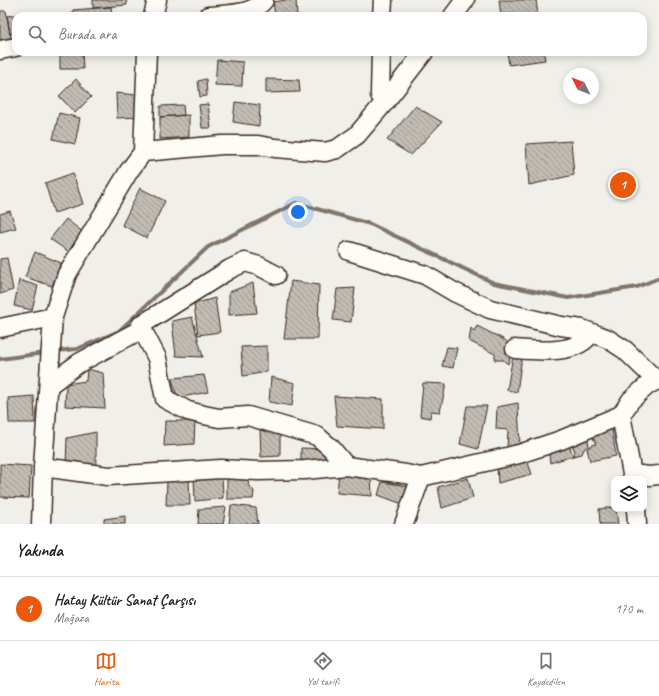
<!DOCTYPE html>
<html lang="tr">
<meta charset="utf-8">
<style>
body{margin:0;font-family:Caveat,sans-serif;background:#f6f6f6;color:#202124}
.controls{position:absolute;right:12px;bottom:12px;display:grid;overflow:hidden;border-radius:8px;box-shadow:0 2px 10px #0003}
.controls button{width:36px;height:36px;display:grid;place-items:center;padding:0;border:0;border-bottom:1px solid #e0e0e0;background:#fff;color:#202124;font:20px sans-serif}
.compass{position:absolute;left:563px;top:68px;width:36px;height:36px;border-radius:50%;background:#fff;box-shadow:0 2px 10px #0003;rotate:312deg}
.you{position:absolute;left:298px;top:212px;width:14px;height:14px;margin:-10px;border:3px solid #fff;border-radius:50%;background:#1a73e8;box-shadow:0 0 0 6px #1a73e833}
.badge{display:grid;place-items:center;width:26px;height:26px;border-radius:50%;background:#ea580c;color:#fff;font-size:13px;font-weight:700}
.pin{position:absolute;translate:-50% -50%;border:2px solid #fff;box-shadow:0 1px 4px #0006}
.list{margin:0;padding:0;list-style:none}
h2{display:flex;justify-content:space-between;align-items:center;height:52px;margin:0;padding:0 16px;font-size:17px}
h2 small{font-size:13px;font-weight:400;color:#757577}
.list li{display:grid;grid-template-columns:26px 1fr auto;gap:12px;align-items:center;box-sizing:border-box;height:64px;padding:0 16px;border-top:1px solid #e0e0e0}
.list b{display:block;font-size:15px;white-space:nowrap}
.list p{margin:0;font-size:13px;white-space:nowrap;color:#757577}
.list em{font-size:13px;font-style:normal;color:#757577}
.icon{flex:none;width:22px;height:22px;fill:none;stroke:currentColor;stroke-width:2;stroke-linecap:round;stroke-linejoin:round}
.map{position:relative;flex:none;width:659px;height:524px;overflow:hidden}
.search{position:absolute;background:#fff;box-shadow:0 2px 10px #0003;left:12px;right:12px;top:12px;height:44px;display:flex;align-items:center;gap:10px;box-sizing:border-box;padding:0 14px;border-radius:12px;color:#757577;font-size:15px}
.sheet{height:116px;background:#fff}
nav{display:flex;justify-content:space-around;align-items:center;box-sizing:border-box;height:56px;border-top:1px solid #e0e0e0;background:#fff;font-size:11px;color:#757577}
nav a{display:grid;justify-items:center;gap:2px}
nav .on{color:#ea580c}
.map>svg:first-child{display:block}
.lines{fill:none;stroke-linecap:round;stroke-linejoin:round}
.stream{stroke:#80746b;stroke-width:4}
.building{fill:url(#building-back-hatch);stroke:#3b2a1e}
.minor-casing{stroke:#3b2a1e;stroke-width:21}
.minor{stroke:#fdfcf7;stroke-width:18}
</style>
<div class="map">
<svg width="659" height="524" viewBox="0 0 659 524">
<defs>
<pattern id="building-back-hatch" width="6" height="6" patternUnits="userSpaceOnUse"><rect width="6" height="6" fill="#c1bcb4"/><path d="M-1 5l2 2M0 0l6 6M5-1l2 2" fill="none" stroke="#9e9992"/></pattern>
</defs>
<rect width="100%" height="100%" fill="#f1efea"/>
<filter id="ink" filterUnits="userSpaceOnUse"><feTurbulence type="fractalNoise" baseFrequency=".025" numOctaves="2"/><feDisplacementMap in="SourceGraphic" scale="8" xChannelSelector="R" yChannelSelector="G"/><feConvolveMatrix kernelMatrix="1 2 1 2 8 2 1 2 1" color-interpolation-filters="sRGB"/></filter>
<g filter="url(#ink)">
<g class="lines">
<path class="stream" d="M56,351L77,349L119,331L208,247L296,203L370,224L494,283L568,298L637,287L659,278
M0,359L45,353"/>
</g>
<path class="building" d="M93,0H126L127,5L93,8Z
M286,0H296L297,16H275L273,2Z
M499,0H536L538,16H501Z
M111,7L112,16H73V10Z
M0,11H6L11,38L0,40Z
M31,13V16H16V33L10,34L7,16Z
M60,52H82L83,69H60Z
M507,52H544L545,60L509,65Z
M217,60L243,62L242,86L215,85Z
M76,79L91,97L75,113L59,96Z
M206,79L207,96L200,97L198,81Z
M266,79L299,80L300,92L266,93Z
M116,93L138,95L140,117L117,118Z
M235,102L260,105L259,126L233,122Z
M208,104L211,128H202L199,105Z
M183,105L184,115L160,117V106Z
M415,106L442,122L411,155L387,140Z
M59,113L80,118L75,144L53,139Z
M189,115V137L160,139V117Z
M571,141L574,175L529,185L526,144Z
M73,173L83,204L54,213L45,183Z
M140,188L165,201L147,238L122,225Z
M10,211L16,228L0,232V214Z
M66,219L84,233L69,252L50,239Z
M35,252L61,263L52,286L25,277Z
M7,258L13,290L0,294V259Z
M19,280L38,286L32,310L14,306Z
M291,281L319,285L318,339H284Z
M253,283L257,313L229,315V292Z
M355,288L351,322L333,320L337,289Z
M215,298L220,332L198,335L194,304Z
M192,317L203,357L176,356L172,321Z
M477,326L505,340L513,348L508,364L503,360H495V354L469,341L471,328L474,331Z
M267,346V372L243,376L241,347Z
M447,347L457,348L453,368L442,366Z
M513,355L522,356L517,392L507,390Z
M87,369L103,373L105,408L65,406L66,384L86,381Z
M204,375L208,392L177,398L172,378Z
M271,377L295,383L292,406L269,402Z
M423,383L446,384L440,412L431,411L430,418L420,416Z
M34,396L35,423H9L8,398Z
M334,396L383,399V429L337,426Z
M518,403L520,446L507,449L508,430L496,429L497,407Z
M467,406H487L478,449L460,444Z
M165,421H195L194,444L164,446Z
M260,429L280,430V456L261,457Z
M612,429L616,456L590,461L587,449L592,445L596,444L591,434Z
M96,432V467L66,464L67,438Z
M588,439L589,446L584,449L582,454L573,456L575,452L572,444Z
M569,445L573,456L550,463L549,455Z
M301,448L326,449L328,464L301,463Z
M527,460L532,474L498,483L497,467Z
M0,464L31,466L29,498L0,497Z
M222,472L223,498L195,501L194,475Z
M339,472L371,473L372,496L337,493Z
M251,475L248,485L254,491L253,499H227V476Z
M468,478L473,498L442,508L438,487Z
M189,479L190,505H166L167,481Z
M382,482L407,486L405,505L378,495Z
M231,505L256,508L258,524H229Z
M226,507L223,524H198L199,509Z
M614,507V509H616L618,524H600L599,509Z
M125,516V524H104V519Z"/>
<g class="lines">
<defs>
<path id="minor" d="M153,16L157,0
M208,16C226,14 252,16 264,0
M382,16L383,0
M453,16L465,0
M0,50L16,47
M381,52L380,95L385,102
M143,152L222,145H258L275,148L325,152L337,149L357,135L385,102L424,52
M349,251L425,275L454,292L490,309L561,326L582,329L608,339L625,350L657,381
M0,328L53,317
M142,329L157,358L165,399L188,411L204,415L219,418L248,416L317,436L331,448L346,466
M515,349C538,351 578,355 591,333
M49,385L79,363L142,329L141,325L230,269L245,262L259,266L276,275
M621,415L632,474L649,476L659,475
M43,467L108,476L221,469L258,471L305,470L346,466L406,474L421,477L519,454L561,440L621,415L631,400L648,385L659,379
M636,509L637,524
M41,524L43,467L53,317L67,274L129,171L143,152L147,52
M404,524L421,477"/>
</defs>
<use href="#minor" class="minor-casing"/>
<use href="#minor" class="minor"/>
</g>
</g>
</svg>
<div class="controls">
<button><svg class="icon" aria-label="layers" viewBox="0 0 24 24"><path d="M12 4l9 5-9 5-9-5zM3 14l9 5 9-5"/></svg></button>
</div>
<svg class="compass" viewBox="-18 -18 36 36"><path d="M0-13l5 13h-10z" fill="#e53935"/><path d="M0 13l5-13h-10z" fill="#757577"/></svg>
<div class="you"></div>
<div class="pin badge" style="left:623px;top:185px">1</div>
<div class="search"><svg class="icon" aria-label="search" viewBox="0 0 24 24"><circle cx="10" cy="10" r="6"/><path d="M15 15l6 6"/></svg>Burada ara</div>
</div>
<section class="sheet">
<h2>Yakında<small></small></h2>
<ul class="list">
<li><span class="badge">1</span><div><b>Hatay Kültür Sanat Çarşısı</b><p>Mağaza</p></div><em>170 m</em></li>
</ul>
</section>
<nav>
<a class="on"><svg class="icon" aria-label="map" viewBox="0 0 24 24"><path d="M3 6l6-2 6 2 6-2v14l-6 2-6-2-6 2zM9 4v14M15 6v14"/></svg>Harita</a>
<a><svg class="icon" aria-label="directions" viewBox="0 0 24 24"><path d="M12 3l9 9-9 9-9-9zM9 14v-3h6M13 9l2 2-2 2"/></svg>Yol tarifi</a>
<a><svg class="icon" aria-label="saved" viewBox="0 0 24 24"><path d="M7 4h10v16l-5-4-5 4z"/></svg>Kaydedilen</a>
</nav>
